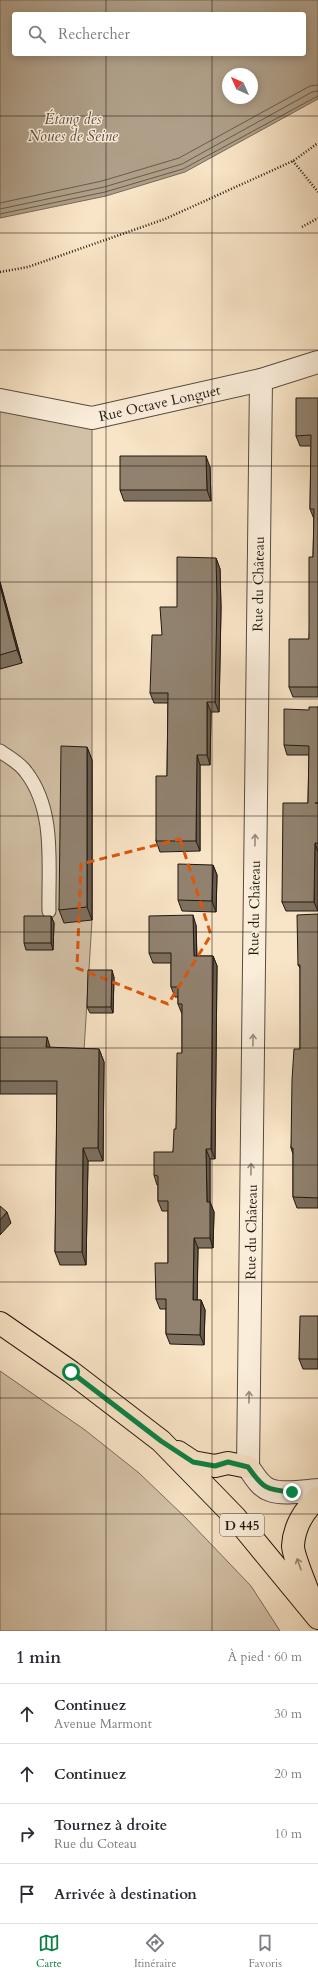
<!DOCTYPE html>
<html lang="fr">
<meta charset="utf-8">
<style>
body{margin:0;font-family:Cardo,serif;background:#f7f7f7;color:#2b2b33}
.compass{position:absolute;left:222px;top:68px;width:36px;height:36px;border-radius:50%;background:#fff;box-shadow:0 2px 10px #0003;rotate:315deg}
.stop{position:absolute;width:12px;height:12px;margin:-9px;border:3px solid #0b8043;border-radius:50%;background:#fff}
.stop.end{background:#0b8043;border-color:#fff;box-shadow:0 1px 4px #0008}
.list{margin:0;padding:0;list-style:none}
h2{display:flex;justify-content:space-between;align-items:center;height:52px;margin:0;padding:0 16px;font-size:17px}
h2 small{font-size:13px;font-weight:400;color:#7c7c81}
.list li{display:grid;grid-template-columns:26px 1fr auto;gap:12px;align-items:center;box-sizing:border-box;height:60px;padding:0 16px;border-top:1px solid #e1e1e2}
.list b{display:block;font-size:15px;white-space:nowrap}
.list p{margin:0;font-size:13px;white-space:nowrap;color:#7c7c81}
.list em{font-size:13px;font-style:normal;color:#7c7c81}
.icon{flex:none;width:22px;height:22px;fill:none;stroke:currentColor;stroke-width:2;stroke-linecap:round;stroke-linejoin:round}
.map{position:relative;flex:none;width:318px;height:1631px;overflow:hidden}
.search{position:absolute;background:#fff;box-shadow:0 2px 10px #0003;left:12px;right:12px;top:12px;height:44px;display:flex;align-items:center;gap:10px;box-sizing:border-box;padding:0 14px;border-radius:4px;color:#7c7c81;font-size:15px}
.sheet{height:292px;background:#fff}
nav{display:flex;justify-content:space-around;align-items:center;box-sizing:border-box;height:56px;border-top:1px solid #e1e1e2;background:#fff;font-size:11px;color:#7c7c81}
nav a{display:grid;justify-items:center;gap:2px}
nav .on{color:#0b8043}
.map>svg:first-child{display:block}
.green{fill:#d3c1a7;stroke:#7a6c5c}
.water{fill:#af9f88;stroke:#766958;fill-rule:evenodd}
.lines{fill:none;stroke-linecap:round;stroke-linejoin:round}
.shore{stroke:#685c4c;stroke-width:1}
.lane-casing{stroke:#574b3e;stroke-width:15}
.street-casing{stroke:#574b3e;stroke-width:24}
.primary-casing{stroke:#211810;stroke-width:24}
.path{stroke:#211810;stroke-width:2.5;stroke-dasharray:1 2;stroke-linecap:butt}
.lane{stroke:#faedda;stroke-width:13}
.street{stroke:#faedda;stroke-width:22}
.primary{stroke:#f8e4c6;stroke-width:22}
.wall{fill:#7d705f;stroke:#211810}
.shaded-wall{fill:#665b4e;stroke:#211810}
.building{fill:#91826f;stroke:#211810}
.oneway{stroke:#988d7f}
.oneway2{stroke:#978874}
.route{stroke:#0b8043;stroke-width:5}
.marked{fill:none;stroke:#de560c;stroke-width:3;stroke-dasharray:8 5;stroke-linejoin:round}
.grid{fill:none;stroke:#211810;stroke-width:1;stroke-opacity:0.55}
.labels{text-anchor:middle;stroke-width:3;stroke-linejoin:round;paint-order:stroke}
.shield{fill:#faedda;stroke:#62584d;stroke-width:1}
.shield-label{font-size:13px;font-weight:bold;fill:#211810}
.street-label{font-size:14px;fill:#211810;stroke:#faedda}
.water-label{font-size:15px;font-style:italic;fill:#5a4e40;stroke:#faedda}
</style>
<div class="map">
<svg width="318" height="1631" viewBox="0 0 318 1631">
<rect width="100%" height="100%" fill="#f8e4c6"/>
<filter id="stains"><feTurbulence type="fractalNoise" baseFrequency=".005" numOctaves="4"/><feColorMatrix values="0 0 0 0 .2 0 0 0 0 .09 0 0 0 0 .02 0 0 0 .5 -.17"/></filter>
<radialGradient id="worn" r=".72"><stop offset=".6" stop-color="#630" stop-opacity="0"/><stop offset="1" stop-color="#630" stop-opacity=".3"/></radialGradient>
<path class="green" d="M0,400L92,418V920L84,1051L0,1050Z
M0,1371L85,1430L139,1473L186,1518L251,1586L280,1631H0Z"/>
<path class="water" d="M0,0H318V99L185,172L106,196L0,218ZM14,14H304V54H14ZM228,74H252V98H228Z"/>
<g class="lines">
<path class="shore" d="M0,203L102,181L179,158L310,86L318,85
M0,209L104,187L182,164L312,92L318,91
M0,214L105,192L183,169L318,96"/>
<defs>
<path id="lane" d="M0,751C8,757 20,763 26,772C56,811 48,865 49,911"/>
<g id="street">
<path d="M261,380L248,1467C254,1475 260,1487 270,1490C282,1495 305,1491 318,1490"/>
<path id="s1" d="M0,400L92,418L261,380L318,362"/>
</g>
<path id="primary" d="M0,1323L71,1372L161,1441L235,1517L318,1618
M178,1452L193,1462L215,1466L228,1463L248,1467
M312,1602C308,1591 293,1556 293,1546C294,1527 304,1510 318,1498"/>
</defs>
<use href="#lane" class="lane-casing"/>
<use href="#street" class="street-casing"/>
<use href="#primary" class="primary-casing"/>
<path class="path" d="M293,161L318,192
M302,227L318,218
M0,272L28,267L165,219L293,161L318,143"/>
<use href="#lane" class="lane"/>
<use href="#street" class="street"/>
<use href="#primary" class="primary"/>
</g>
<path class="wall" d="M318,398V697H293L289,687L309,639L313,557L314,519L310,509L311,446H300L296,436Z
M210,467L211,501H124L120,490Z
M216,558L220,569L221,608L219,712H211L210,765H200V851L160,852L156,841L167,776L168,703H154L150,693L177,607Z
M0,582L22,663L0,669Z
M318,707V911H286L282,902L308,803L309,755H287L284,745L309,710Z
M87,747L92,760V920L64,923L59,910Z
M213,865L217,875L216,912L182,911L178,900Z
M318,914V1208H297L293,1197V1154L291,1148L300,1049V968L298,965Z
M51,916L54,923L53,950H26L24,943Z
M196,925L197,956H213L217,966L215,1159H210V1202L214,1212L213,1248H198L197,1300H201L205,1310L204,1345L170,1344L166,1334V1309H160L156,1299L168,1263V1211H162L158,1201V1185H157L154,1175L173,1152L176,1129L182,1053V1014L178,1004V997H175L171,987V963H153L149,953Z
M114,977L113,1013H90L87,1007Z
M0,1037L51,1048L99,1049L104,1062L103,1161H88L86,1265H60L55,1252L57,1094H0Z
M318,1316V1369H303L299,1359Z"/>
<path class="shaded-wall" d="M206,456L210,467L211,501L207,490Z
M216,558L220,569L221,608L219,712L215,702Z
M0,582L22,663L17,650L0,586Z
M207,702L211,712L210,765L207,755Z
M87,747L92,760V920L87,907Z
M197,755L200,765V851L196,841Z
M315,843L318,852V911L314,902Z
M213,865L217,875L216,912L212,901Z
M193,915L196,925L197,966L194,956Z
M51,916L54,923L53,950L51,943Z
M213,956L217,966L215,1159L211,1149Z
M112,970L114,977L113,1013L111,1007Z
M47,1037L51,1050L46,1047Z
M99,1049L104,1062L103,1161L98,1148Z
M83,1148L88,1161L86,1265L82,1252Z
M206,1149L210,1159V1202L214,1212L213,1248L210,1238L207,1202Z
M7,1212L11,1223L0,1235V1220Z
M194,1238L198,1248L197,1310L193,1300Z
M201,1300L205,1310L204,1345L200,1335Z"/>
<path class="building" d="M296,398H318V687H289V639H309V557H313L314,509H310L311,435L296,436Z
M120,456H206L207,490H120Z
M177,557L216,558L217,598L215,702H207V755H197L196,841H156V776H167L168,693H150L152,635H162L160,607H177Z
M0,586L17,650L0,655Z
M309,707H318V803H315H318V843H315L314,902H282L283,803H308L309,746L284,745V709L309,710Z
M61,746L87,747V907L59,910Z
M178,864L213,865L212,901L178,900Z
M318,914V1198L293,1197V1148H291L292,1080L294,1049H300V965H298L297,915Z
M193,915L194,956H213L211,1149H206L207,1202H210V1238H194L193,1300H201L200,1335L166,1334V1299H156L155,1263H168V1201H158V1176L154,1175V1152H173L174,1129H176L177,1053H182V1004H178V987H171V953H149V916Z
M24,916H51V943H24Z
M88,970H112L111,1007H87Z
M0,1037H47L46,1047L99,1049L98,1148H83L82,1252H55L57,1081H0Z
M0,1206L7,1212L0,1220Z
M300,1316H318V1359H299Z"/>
<defs><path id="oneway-shaft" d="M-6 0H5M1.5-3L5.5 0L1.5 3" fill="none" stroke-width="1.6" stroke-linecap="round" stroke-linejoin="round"/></defs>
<g class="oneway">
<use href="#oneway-shaft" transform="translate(255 840) rotate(-89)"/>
<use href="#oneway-shaft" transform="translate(253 1040) rotate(-89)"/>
<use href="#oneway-shaft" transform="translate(251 1169) rotate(-89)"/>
<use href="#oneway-shaft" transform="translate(249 1397) rotate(-89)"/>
</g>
<use class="oneway2" href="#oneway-shaft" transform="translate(299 1564) rotate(-109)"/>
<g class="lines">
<path class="route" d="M71,1372L161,1441L193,1462L215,1466L228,1462L248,1467C263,1488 266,1490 292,1492"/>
</g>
<path class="marked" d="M180,839L211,935L168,1004L77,968L81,864Z"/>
<path class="grid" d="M106,0V14M212,0V14M106,54V1631M212,54V1631M0,116H318M0,233H318M0,350H318M0,466H318M0,582H318M0,699H318M0,816H318M0,932H318M0,1048H318M0,1165H318M0,1282H318M0,1398H318M0,1514H318"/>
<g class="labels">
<rect class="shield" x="220" y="1514" width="44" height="22" rx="3"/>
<g class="shield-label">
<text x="242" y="1530">D 445</text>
</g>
<g class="street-label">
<text dy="5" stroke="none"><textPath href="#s1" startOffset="163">Rue Octave Longuet</textPath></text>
<text transform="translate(258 584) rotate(-89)" y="5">Rue du Château</text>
<text transform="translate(254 908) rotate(-89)" y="5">Rue du Château</text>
<text transform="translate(251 1232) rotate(-89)" y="5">Rue du Château</text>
</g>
<g class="water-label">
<text x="73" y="124">Étang des<tspan x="73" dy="17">Noues de Seine</tspan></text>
</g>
</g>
<rect width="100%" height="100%" filter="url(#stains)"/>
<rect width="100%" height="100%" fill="url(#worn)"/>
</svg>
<svg class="compass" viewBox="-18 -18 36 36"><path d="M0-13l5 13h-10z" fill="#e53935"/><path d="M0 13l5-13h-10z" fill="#7c7c81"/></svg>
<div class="stop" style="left:71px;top:1372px"></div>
<div class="stop end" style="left:292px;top:1492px"></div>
<div class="search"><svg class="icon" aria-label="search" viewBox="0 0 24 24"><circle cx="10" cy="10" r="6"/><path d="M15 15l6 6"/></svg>Rechercher</div>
</div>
<section class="sheet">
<h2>1 min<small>À pied · 60 m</small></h2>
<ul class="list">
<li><svg class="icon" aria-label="ahead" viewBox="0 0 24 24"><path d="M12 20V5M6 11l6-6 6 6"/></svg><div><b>Continuez</b><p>Avenue Marmont</p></div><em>30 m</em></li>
<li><svg class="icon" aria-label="ahead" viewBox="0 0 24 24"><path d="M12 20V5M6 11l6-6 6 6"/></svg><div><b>Continuez</b></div><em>20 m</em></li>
<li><svg class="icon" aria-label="right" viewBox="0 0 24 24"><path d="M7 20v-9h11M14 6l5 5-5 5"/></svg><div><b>Tournez à droite</b><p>Rue du Coteau</p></div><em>10 m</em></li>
<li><svg class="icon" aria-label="arrive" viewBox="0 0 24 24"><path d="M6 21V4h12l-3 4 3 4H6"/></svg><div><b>Arrivée à destination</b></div></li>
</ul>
</section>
<nav>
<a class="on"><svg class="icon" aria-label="map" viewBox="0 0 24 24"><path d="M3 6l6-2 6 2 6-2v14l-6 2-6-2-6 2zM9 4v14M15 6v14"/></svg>Carte</a>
<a><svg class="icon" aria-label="directions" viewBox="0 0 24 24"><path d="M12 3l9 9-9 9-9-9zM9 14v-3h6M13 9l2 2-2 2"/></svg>Itinéraire</a>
<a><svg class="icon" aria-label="saved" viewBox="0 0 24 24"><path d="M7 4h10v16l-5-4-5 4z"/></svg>Favoris</a>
</nav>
